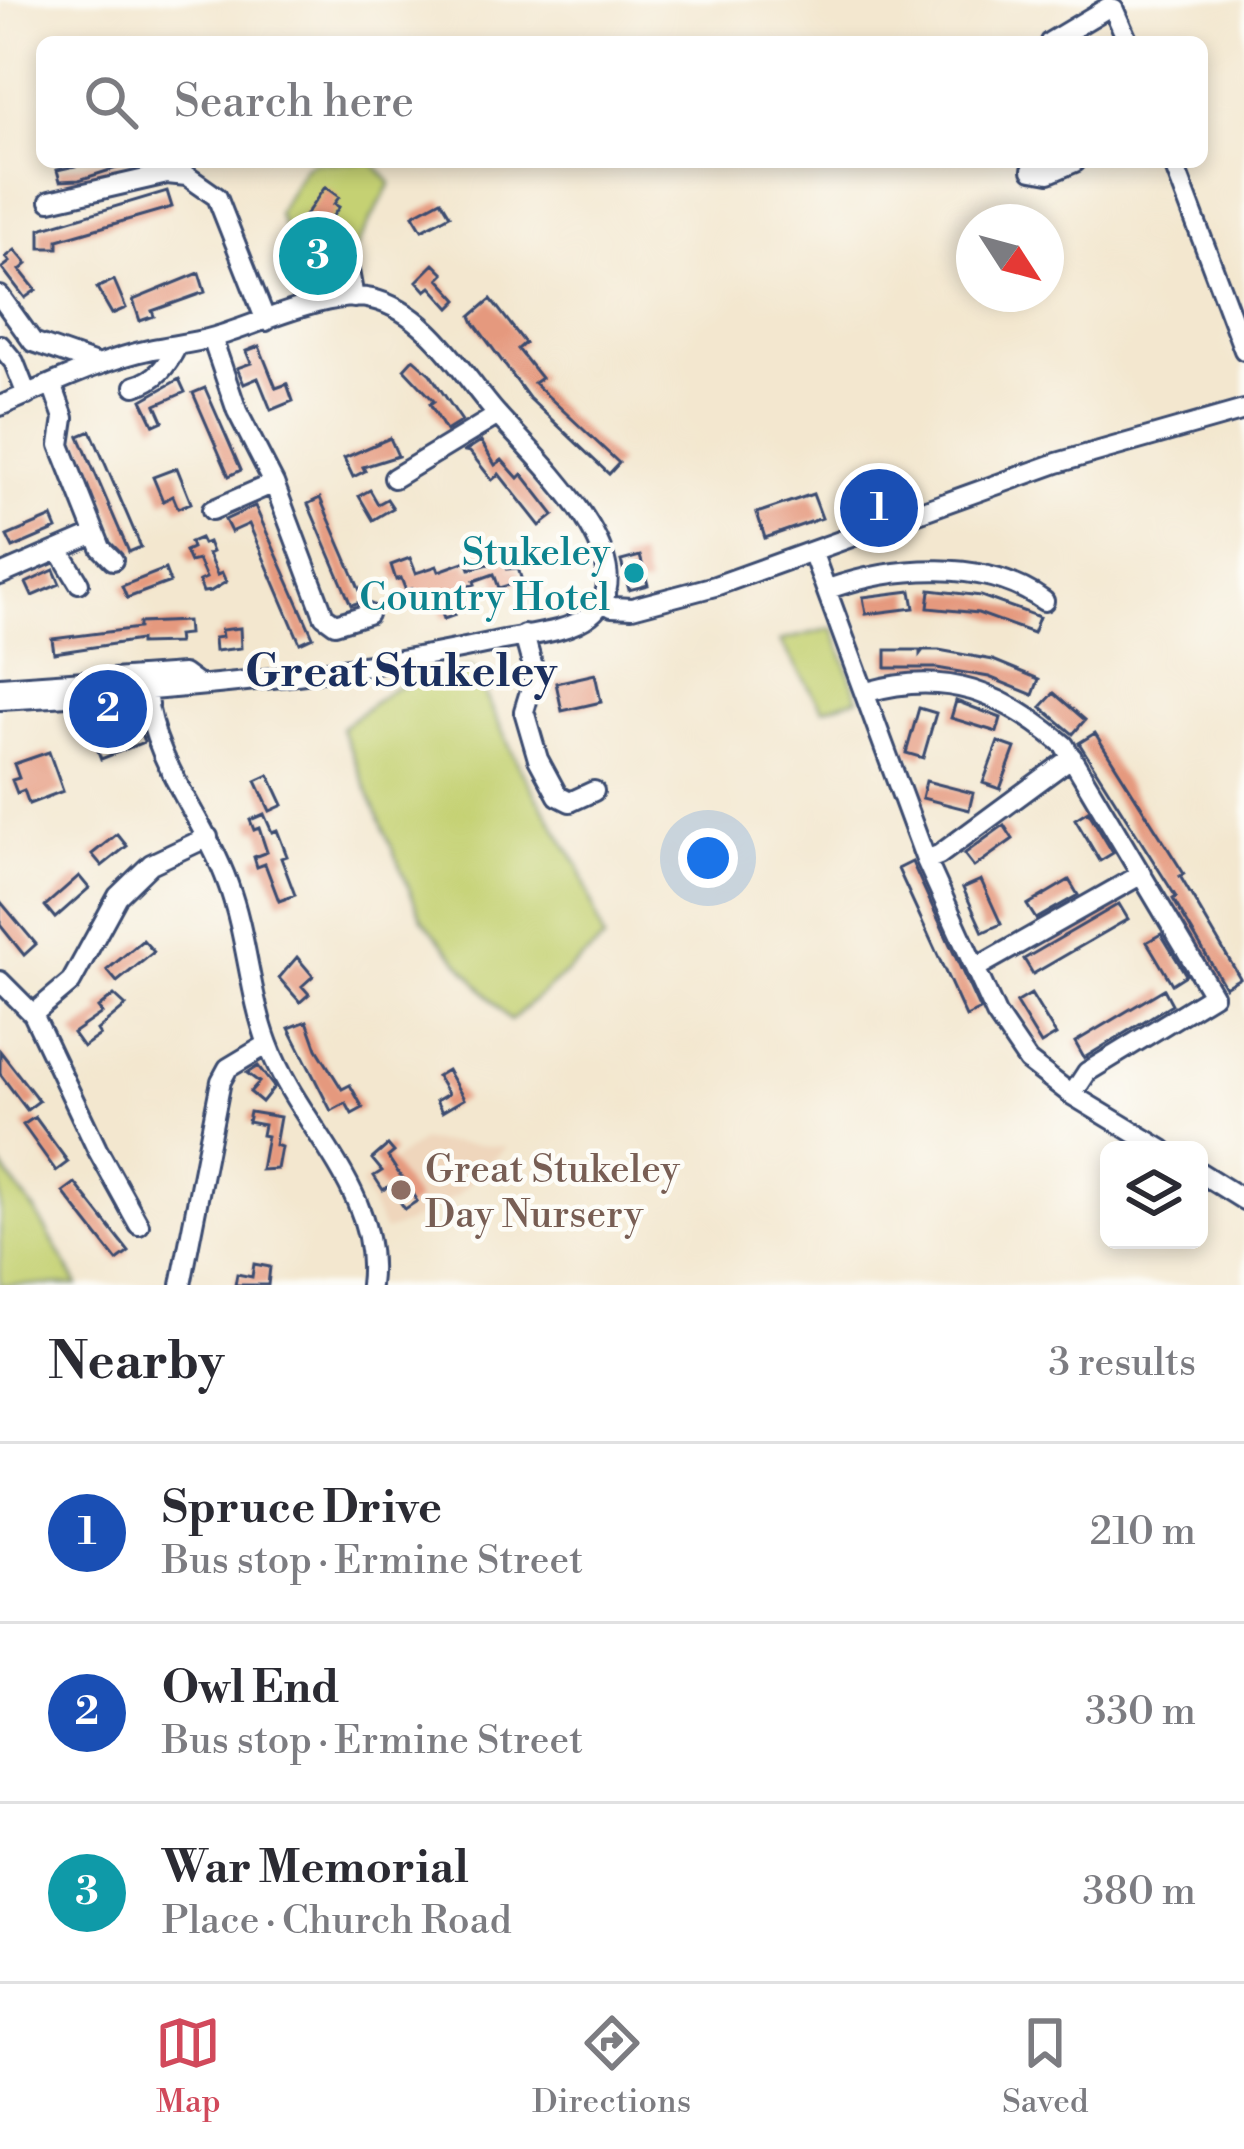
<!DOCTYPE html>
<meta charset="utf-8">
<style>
body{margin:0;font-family:"Libre Bodoni",serif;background:#f2f2f3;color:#2b2b33}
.controls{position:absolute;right:36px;bottom:36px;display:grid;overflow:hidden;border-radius:18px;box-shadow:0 6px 18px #0003}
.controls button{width:108px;height:108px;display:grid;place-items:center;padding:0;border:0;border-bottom:3px solid #e1e1e2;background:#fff;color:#2b2b33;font:60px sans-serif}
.compass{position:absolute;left:956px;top:204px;width:108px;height:108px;border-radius:50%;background:#fff;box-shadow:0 6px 18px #0003;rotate:126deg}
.you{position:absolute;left:708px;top:858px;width:42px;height:42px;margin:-30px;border:9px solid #fff;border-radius:50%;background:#1a73e8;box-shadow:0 0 0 18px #1a73e833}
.badge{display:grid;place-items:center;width:78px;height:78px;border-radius:50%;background:#d1495b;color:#fff;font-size:39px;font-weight:700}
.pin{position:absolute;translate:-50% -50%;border:6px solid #fff;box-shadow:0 3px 12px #0006}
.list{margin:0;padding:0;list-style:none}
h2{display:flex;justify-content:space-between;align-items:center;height:156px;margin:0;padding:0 48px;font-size:51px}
h2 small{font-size:39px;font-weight:400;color:#7c7c81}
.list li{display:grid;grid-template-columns:78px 1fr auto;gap:36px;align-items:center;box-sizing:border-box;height:180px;padding:0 48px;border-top:3px solid #e1e1e2}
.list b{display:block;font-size:45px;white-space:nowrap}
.list p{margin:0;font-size:39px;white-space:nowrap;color:#7c7c81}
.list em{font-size:39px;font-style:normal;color:#7c7c81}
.icon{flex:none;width:66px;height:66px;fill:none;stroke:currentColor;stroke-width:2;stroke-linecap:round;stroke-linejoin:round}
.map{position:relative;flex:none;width:1244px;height:1285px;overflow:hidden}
.search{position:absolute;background:#fff;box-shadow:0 6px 18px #0003;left:36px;right:36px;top:36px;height:132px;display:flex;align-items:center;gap:30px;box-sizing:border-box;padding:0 42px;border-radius:18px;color:#7c7c81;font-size:45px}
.sheet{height:696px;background:#fff}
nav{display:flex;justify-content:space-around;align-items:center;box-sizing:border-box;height:168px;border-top:3px solid #e1e1e2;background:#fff;font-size:33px;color:#7c7c81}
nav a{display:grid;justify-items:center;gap:6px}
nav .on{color:#d1495b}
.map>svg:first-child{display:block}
.built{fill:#efd6bc}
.green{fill:#c5d173;stroke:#708068;stroke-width:3}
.building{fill:#e5997e}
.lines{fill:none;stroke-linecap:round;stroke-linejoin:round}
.minor-casing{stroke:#3b4b6f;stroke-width:24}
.minor{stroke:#fff;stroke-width:18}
.culture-dot{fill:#0f9aa8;stroke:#fdfcf7;stroke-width:4.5}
.education-dot{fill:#8d6e63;stroke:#fdfcf7;stroke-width:4.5}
.labels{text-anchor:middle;stroke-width:9;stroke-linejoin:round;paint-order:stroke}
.culture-label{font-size:39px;fill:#0d838f;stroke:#fdfcf7;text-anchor:end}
.education-label{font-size:39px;fill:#785e54;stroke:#fdfcf7;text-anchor:start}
.quarter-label{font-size:45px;font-weight:bold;fill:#1b2f5e;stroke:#fdfcf7}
</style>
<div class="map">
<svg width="1244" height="1285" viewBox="0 0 1244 1285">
<rect width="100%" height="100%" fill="#fdfcf7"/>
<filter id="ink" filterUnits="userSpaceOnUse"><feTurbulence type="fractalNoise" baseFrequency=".00833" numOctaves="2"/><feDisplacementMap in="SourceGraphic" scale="24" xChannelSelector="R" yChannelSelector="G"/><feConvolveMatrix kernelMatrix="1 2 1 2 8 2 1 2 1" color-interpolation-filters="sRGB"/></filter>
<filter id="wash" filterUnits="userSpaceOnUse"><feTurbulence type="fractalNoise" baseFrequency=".004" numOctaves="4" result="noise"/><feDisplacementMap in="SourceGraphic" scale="48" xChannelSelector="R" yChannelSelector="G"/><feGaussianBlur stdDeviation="2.7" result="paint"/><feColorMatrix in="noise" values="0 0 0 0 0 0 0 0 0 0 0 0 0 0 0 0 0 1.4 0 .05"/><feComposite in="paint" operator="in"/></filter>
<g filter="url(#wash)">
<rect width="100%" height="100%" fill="#f3e7cf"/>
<path class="built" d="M421,1141L506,1147L457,1195L406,1224L384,1231L361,1184Z"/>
<path class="green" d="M313,162H372L391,183L330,295L314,300L278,213L304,168Z
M833,628L858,698L823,709L780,641Z
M472,667L520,768L579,867L604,940L510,1021L422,919L341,728L393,688Z
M0,1164L37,1214L78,1285H0Z"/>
<g id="blocks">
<path class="building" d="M93,162L129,164L79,180L60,181L57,170Z
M325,187L339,197L334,204L339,207L321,233L314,228L305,241L293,233Z
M167,191L172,207L58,240V248H40V229Z
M441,200L450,215L422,230L413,215Z
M15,250L27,264L20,270L36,290L25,298L2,268L10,262L6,257Z
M434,264L444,274L439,279L458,300L450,308L431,287L426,291L417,281Z
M199,273L205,292L152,311L154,316L140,321L133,300Z
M114,280L126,308L112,314L97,288Z
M491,299L525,343L518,349L541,378L534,383L619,463L609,474L529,398L474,323L471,316Z
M259,346L276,388L287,384L293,401L271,410L258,378L244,384L237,368L251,363L246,351Z
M413,359L430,374L462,421L446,431L430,404L434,401L404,369Z
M179,379L185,392L156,405L163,421L154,425L142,400Z
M205,388L241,470L229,476L193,393Z
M91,431L141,547L129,552L79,436Z
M390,438L398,456L363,467L365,471L353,477L344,458Z
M481,441L495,465L502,460L518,478L522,474L554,515L540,526L499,474L492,480L470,452L465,451Z
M177,468L191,503L178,508L173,496L163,501L153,477Z
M370,490L378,504L387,499L393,508L373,520L359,496Z
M813,494L822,518L765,538L757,513Z
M320,498L364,600L360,602L351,605L308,504Z
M255,506L313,637L300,643L249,524L231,532L225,520Z
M52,517L57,529L13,548L7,536Z
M200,538L203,544L208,542L212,552L208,554L217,575L222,573L226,582L211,591L203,592L199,581L206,578L198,560L190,562L185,551L192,548L190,542Z
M640,556L648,585L629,590L621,561Z
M516,557L518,565L506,569L518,568L522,581L499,588L494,574L474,581L475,584L447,594L455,615L444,619L434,591L415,598L412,589L406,591L401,578L396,580L391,565L410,558L416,573L437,566L439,571L467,561L470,569Z
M165,569L170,582L127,598L122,586Z
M54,570L60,584L32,596L26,583Z
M930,590L981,596L1039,617L1033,633L978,613L928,608Z
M911,591L914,608L866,614L863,597Z
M187,621L188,634L177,635L178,643L140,644V640L54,653L52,639L139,628V623Z
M240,628L241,648L215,651L214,638L222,637L221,630Z
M886,650H920V654L923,650H939L993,660L1039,679L1033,695L989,677L937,668H886Z
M595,674L601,702L562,711L556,683Z
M1054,693L1085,720L1073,734L1041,707Z
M956,701L1001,718L997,732L951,718Z
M919,708L936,713L923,758L906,753Z
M134,715L144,742L101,759L91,732Z
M1095,733L1184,874L1180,876L1240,978L1225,987L1173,899L1176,897L1079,743Z
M998,742L1015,748L1000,789L983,783Z
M49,752L63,791L29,804L24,790L17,793L12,780L19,778L14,764Z
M269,775L283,805L270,811L256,781Z
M926,781L973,793L969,810L922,798Z
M1088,811L1113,853L1100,861L1075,819Z
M264,814L272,832L277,830L287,856L281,858L295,895L279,901L265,864L257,867L254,857L267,852L259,828L254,830L250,820Z
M1004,825L1013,839L974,867L964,854Z
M117,834L127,846L102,866L92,854Z
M912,862L980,1010L966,1017L898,869Z
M79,876L89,888L55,918L45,906Z
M981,880L1001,924L983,932L963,888Z
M1069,880L1078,895L1036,919L1027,905Z
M0,901L36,944L24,955L0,925Z
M1119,904L1128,919L1033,974L1024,959Z
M1161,934L1186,975L1172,984L1147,942Z
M143,940L154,952L117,982L107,970Z
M297,957L313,976L302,986L309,994L300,1002L279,978Z
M1164,989L1172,1004L1084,1058L1075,1042Z
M1031,994L1056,1035L1041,1044L1016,1003Z
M114,995L126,1006L97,1030L100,1035L83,1047L73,1033L102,1013L98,1008Z
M307,1021L317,1049L342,1089L350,1085L363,1108L352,1114L346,1103L331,1111L289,1028Z
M0,1051L39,1101L27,1110L0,1074Z
M258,1066L274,1087L262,1102L250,1092L259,1082L247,1073Z
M447,1070L464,1099L442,1112L436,1101L448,1094L437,1076Z
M250,1112L280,1117L275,1145L281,1147L277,1169L261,1170L267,1136L262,1135L264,1125L248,1122Z
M35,1117L68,1162L56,1171L23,1125Z
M388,1145L394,1152L388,1157L417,1201L405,1209L389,1186L383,1190L374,1176L382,1171L372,1159Z
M75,1183L129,1252L117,1261L63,1192Z
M254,1264L270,1267L268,1285H235L237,1274L252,1277Z"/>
</g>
</g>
<g filter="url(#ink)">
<use href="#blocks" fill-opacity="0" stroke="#3b4b6f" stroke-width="3"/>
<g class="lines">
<defs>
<path id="minor" d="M1050,42L1107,8L1114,10L1128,42
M1173,162L1244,350
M1032,170L1049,173L1075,162
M50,201L167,174L187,176L217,197L266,321
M349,271L354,298
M0,296L33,342L99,365
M212,338L237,411L274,483L324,616L335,624L368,614
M0,345L14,362L27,395
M52,384L64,418L60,445L101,548L113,560
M135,386C157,380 167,365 177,346
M0,406C50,385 100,360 153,349C173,345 194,343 215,337C257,325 330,289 372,299C428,312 461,373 496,413C529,451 653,564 590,615C566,634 523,635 494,642C333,677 165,691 0,700
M394,478L498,415
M212,510L274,483
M59,550L79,583
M813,554L926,860L996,1014L1028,1061L1072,1095L1163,1150
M0,575L95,534
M828,589C894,566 984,558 1044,601
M602,601L612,607L632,608L715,586L1057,463L1244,410
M524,635L535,675L524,711L538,759L558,796L570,802L594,791
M0,687L183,674L198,685
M146,691C153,764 204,817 228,884C247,935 249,993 268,1044C298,1126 382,1191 370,1285
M867,692C947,669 1003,693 1064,745L1213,995L1087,1072L1072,1095
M926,860L939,855L1072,757
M976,968L1142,874
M0,981L33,1014L97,1149L139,1225
M33,1014L71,982L118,896L151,864L208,837
M1199,1172L1244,1200
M181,1285L221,1081L228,1068L268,1044"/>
</defs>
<use href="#minor" class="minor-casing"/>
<use href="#minor" class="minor"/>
</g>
</g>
<circle class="culture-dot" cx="634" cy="573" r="12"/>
<circle class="education-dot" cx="401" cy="1190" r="12"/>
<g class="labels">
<g class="culture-label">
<text x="610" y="565">Stukeley<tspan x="610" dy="45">Country Hotel</tspan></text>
</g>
<g class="education-label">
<text x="425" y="1182">Great Stukeley<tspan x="425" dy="45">Day Nursery</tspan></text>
</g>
<g class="quarter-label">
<text x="401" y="686">Great Stukeley</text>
</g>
</g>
</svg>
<div class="controls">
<button><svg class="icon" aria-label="layers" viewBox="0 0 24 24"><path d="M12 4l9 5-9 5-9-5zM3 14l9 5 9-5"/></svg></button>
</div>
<svg class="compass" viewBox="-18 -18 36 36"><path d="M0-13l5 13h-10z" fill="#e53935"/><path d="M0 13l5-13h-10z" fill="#7c7c81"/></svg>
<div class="you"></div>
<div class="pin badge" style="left:879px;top:508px;background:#1a4fb4">1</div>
<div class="pin badge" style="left:108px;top:709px;background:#1a4fb4">2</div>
<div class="pin badge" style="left:318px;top:256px;background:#0f9aa8">3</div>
<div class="search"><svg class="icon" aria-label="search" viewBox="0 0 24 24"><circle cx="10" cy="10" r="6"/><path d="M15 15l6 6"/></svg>Search here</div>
</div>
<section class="sheet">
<h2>Nearby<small>3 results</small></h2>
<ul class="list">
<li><span class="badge" style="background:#1a4fb4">1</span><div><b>Spruce Drive</b><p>Bus stop · Ermine Street</p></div><em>210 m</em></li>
<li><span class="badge" style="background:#1a4fb4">2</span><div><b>Owl End</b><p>Bus stop · Ermine Street</p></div><em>330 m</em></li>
<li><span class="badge" style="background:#0f9aa8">3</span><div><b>War Memorial</b><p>Place · Church Road</p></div><em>380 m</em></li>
</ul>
</section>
<nav>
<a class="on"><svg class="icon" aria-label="map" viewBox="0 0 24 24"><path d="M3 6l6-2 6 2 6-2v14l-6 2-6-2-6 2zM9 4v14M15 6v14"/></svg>Map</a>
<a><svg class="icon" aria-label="directions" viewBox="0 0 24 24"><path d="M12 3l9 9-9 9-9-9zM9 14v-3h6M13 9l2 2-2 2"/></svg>Directions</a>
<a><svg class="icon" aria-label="saved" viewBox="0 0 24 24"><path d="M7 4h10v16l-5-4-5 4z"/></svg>Saved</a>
</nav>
